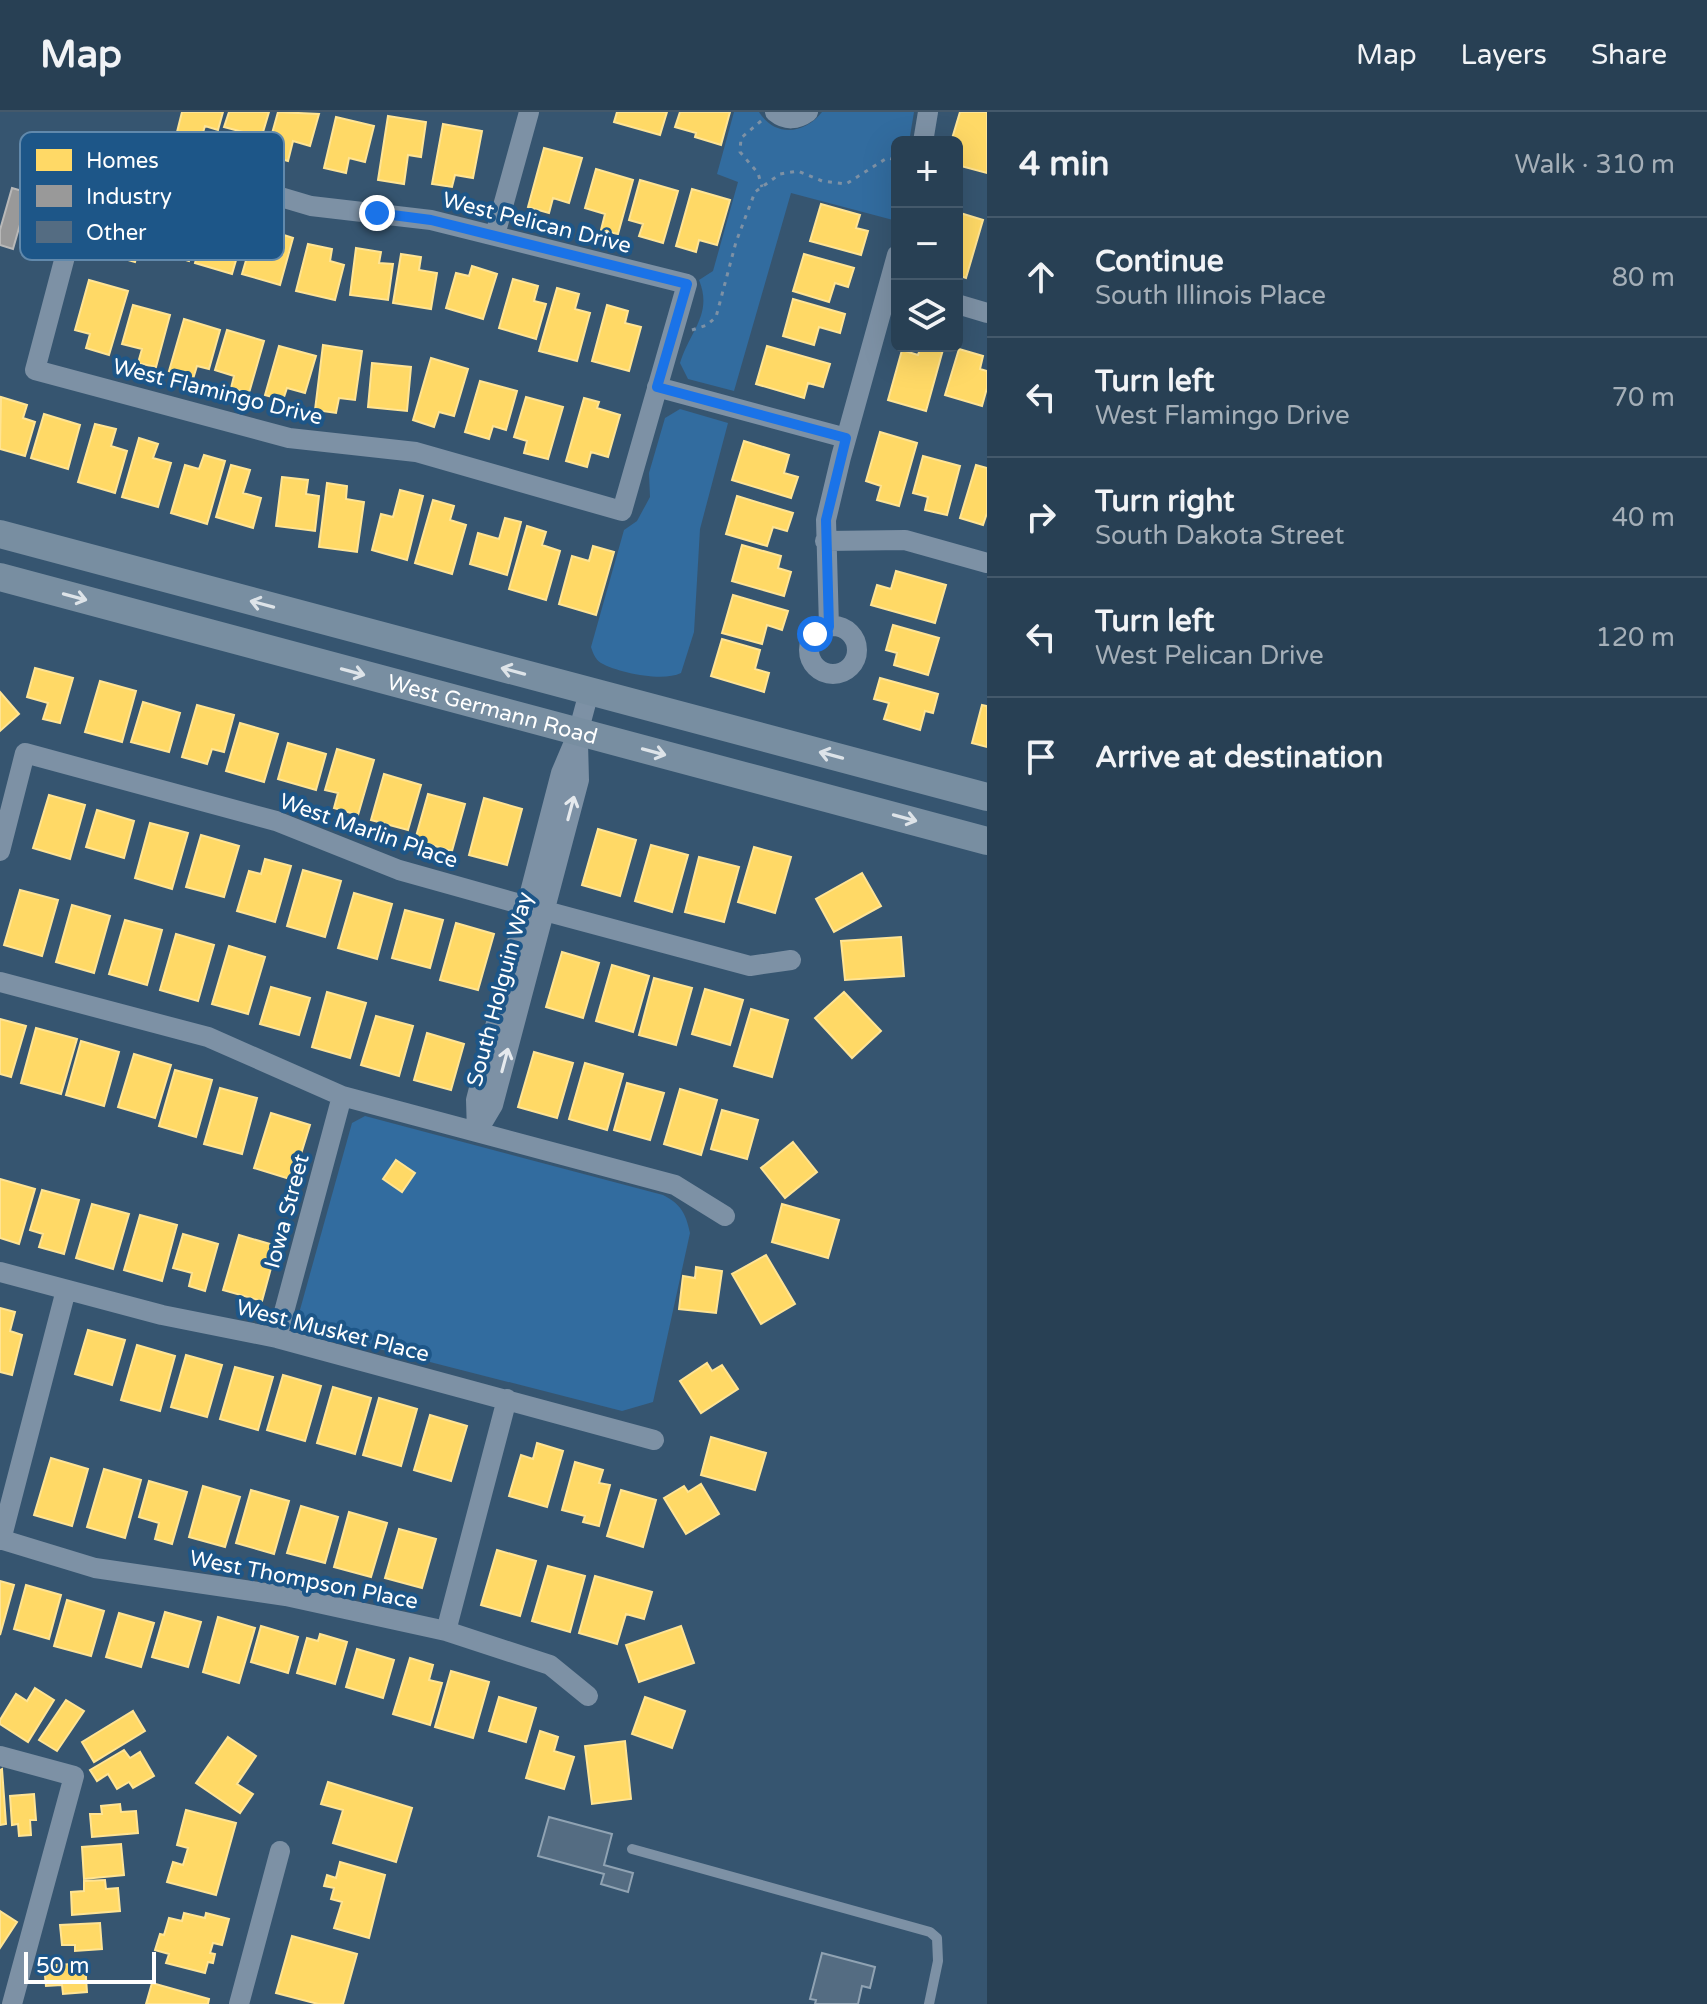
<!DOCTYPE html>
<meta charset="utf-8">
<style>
body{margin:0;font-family:"Varela Round",sans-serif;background:#30475a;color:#f1f3f6}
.controls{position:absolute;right:24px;top:24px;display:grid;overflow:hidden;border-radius:12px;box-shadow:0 8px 32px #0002}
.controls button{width:72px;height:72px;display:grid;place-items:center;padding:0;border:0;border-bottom:2px solid #44596b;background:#284054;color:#f1f3f6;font:40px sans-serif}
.scale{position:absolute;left:24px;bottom:20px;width:132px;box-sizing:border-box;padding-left:8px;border:4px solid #fff;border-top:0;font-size:22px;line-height:28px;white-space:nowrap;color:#fff;-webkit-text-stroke:6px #1d5688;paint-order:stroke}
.stop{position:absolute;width:24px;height:24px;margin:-18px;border:6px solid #1a73e8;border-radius:50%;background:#fff}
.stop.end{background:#1a73e8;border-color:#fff;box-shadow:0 2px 8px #0008}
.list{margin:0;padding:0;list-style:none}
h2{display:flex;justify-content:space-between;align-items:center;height:104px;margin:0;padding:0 32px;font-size:34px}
h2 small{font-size:26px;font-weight:400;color:#a5afb8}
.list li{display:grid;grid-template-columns:52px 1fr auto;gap:24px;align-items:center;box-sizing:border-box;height:120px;padding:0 32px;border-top:2px solid #44596b}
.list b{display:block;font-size:30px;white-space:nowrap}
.list p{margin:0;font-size:26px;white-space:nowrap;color:#a5afb8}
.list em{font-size:26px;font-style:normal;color:#a5afb8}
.icon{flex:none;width:44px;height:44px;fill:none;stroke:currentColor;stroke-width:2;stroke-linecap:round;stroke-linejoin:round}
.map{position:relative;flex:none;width:987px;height:1892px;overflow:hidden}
header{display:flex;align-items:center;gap:48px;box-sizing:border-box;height:112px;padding:0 40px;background:#284054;border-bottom:2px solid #44596b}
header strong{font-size:38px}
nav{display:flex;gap:44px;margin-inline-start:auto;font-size:28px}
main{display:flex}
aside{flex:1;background:#284054}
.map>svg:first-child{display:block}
.green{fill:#326c9f}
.homes{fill:#ffd966;stroke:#ffe494;stroke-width:2}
.industry{fill:#999;stroke:#b8b8b8;stroke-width:2}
.building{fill:#546c82;stroke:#90a3b3;stroke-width:2}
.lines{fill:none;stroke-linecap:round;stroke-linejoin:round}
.path{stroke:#7d91a5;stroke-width:3;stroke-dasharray:4 6;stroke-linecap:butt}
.service{stroke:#7d91a5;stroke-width:10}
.minor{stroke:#7d91a5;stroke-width:20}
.secondary{stroke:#788ea1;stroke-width:28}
.oneway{stroke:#dde3e8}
.oneway2{stroke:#e5e9ed}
.route{stroke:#1a73e8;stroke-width:10}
.labels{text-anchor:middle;stroke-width:8;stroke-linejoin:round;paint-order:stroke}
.street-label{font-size:22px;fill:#fff;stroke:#1d5688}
.key{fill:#1d5688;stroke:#6189ac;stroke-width:2}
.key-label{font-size:22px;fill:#fff}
</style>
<header>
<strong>Map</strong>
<nav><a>Map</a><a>Layers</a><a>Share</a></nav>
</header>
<main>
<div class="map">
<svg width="987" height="1892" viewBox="0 0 987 1892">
<rect width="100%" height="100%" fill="#365570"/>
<path class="green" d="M734,0H759C775,26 805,22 822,0H914L909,30H897V90L893,108L791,81L734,279L688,267L680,251C690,219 713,202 699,168L713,159L738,70L717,62Z
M680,297L728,311L700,417L694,520L681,561C663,570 619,561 601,551C595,547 593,541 591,535L624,418L637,409L650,385L649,361L665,306Z
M365,1004L663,1083C681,1092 686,1102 690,1121L653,1290L622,1299L305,1218L298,1205L352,1011Z"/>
<path class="homes" d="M182,0H223L218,18L205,14L201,27L177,20Z
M229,0H269L258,37L240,32L243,20L224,15Z
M278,0L319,2L310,34L293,29L288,49L266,43Z
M617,0H667L660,23L614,10Z
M680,0H730L721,33L695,25L696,21L675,15Z
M960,0H987V61L957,53V30H951Z
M388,4L426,10L421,45L408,43L404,72L378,68Z
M336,5L374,14L365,50L349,46L346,61L324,56Z
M443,12L482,19L473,66L455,63L452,75L432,72Z
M544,36L582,46L569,91L553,86L549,101L528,95Z
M596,57L633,68L618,122L601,118L605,102L585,96Z
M640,68L678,79L663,131L639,124L643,112L629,108Z
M692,77L730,88L717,133L699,128L696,140L676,134Z
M129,79L153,86L135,150L97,139L105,113L118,117Z
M167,89L192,96L188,110L200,114L189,149L152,138Z
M821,92L860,103L856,116L868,119L861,143L810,129Z
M957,100L983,108L966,166L957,163Z
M221,107L246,114L232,162L195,151L205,116L218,120Z
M268,118L293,126L280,173L242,162L252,128L265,132Z
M308,132L332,137L330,149L344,153L335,188L296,179Z
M356,136L381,140L379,151L393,152L388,188L350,183Z
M401,142L421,145L419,158L437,161L431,197L393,191Z
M804,142L854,156L848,175L835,171L829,190L793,179Z
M472,154L497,162L483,207L446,196L456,161L469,164Z
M513,167L538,174L534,189L546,192L536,227L499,216Z
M89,168L128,179L109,243L86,236L90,222L75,218Z
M557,176L579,182L575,197L590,201L577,249L539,239Z
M793,187L845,202L840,221L819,215L814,233L783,224Z
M133,193L170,203L156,255L138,251L142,237L122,232Z
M607,193L628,199L625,211L641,215L629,259L592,249Z
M184,207L220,218L209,257L197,254L193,267L169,259Z
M227,218L264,229L249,281L231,276L234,264L215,258Z
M323,233L362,239L355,288L339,286L336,301L315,298Z
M279,234L316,244L305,281L287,276L283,288L265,283Z
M767,234L830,252L823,275L808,271L804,286L756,272Z
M921,234H944L926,299L888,288L902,238L918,243Z
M959,237L983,244L980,257L987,259V276L982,294L945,283Z
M431,246L468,257L454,304L439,300L434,315L413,308Z
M372,251L411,255L407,299L368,295Z
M480,269L517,279L506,318L493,314L489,327L465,320Z
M1,285L27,293L23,306L35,310L25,344L0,337Z
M526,285L563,295L548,347L524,341L527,329L514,325Z
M584,286L599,290L597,296L620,303L608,345L591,340L587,355L566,349Z
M44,302L80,313L68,357L31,346Z
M95,312L116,317L111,334L127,339L115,381L78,370Z
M880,320L917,331L899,394L877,388L881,374L866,369Z
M139,326L158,332L153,346L171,351L158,395L122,385Z
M744,329L789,343L784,361L798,365L791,386L732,368Z
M204,343L225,349L207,412L171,401L185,353L199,357Z
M923,344L960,354L947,403L925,398L928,385L913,381Z
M231,353L250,358L243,381L261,386L253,416L216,405Z
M976,353L987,356V401L983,413L960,406Z
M282,365L308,368L306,382L319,384L315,419L276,414Z
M327,371L347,374L346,387L364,390L357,440L319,435Z
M400,378L423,384L407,448L372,438L381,402L393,405Z
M737,384L793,401L787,419L773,415L767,434L726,422Z
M433,388L454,394L450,408L466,413L452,462L415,451Z
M505,406L521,410L507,463L470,452L478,421L499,427Z
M527,414L546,420L542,433L560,439L546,488L509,477Z
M742,433L781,444L778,456L791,460L784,484L732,469Z
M593,434L614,440L596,503L559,492L572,444L589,449Z
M896,459L946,473L935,511L871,493L877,473L891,477Z
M733,483L788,499L782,518L767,513L762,532L722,521Z
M893,513L939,526L928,563L894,553L897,541L886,538Z
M722,527L760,538L755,557L769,561L764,580L711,564Z
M35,556L73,566L60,611L43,607L48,591L27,585Z
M880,566L938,582L933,601L925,599L920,618L884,607L889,591L874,587Z
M100,569L136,579L122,630L85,620Z
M0,580L19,602L0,619Z
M143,590L180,601L169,640L131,630Z
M197,593L234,603L224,640L212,637L207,652L182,645Z
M982,593L987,594V635L972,631Z
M240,611L278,622L264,670L226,659Z
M288,631L326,642L316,678L278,667Z
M337,637L374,648L358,703L334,696L338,681L325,678Z
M384,662L421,673L408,718L371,708Z
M428,682L465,692L452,739L415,728Z
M49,683L85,693L70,747L33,736Z
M484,686L522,697L507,753L469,743Z
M97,698L134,709L124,746L86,735Z
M150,711L188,721L172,777L135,766Z
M598,717L636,728L620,784L582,773Z
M201,723L239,734L224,785L186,775Z
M651,733L688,743L672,800L635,789Z
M754,735L791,745L775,801L738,790Z
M699,745L739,755L724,810L685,800Z
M265,747L291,754L275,810L237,799L249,759L261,762Z
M303,758L341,769L325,825L287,814Z
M862,761L881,794L834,820L816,787Z
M20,778L58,788L42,844L4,833Z
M354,781L392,792L377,847L338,836Z
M72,793L110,804L94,861L56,850Z
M405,798L443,808L430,856L392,846Z
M125,808L162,818L147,873L109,862Z
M456,811L494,822L478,878L440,868Z
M176,822L214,833L198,889L160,878Z
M901,825L904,864L845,868L841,829Z
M229,834L265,845L248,902L212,892Z
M562,840L599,851L583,906L546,895Z
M612,853L649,864L633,920L596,909Z
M654,866L692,876L676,933L639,923Z
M271,875L310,886L299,923L260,912Z
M705,877L743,888L730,933L692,922Z
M327,880L366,891L350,946L312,935Z
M844,880L881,919L852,946L815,906Z
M751,897L788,908L772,965L734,954Z
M376,904L413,914L399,964L361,953Z
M0,907L26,914L11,965L0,962Z
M36,916L77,927L61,982L21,971Z
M427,921L464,932L451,978L414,968Z
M81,929L119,940L104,994L66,983Z
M534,940L573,951L557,1006L518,995Z
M134,942L171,953L155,1006L118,995Z
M585,951L623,962L607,1018L569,1007Z
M175,958L212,968L196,1025L159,1014Z
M627,971L664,981L650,1028L614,1018Z
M220,976L257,986L242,1042L204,1032Z
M680,977L717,988L701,1043L664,1032Z
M722,998L758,1008L747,1047L711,1037Z
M271,1001L310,1013L293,1068L254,1056Z
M793,1030L817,1060L785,1086L761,1056Z
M396,1048L415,1061L402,1080L383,1067Z
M0,1067L35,1077L19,1132L0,1126Z
M42,1078L79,1088L64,1142L39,1135L43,1122L30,1118Z
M92,1092L129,1102L113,1157L76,1146Z
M782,1092L839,1108L828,1146L772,1130Z
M140,1103L177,1113L162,1169L124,1158Z
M183,1122L218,1132L205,1179L189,1174L192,1161L173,1156Z
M239,1123L277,1134L262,1189L223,1178Z
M766,1143L795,1192L761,1212L732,1162Z
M696,1155L722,1159L716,1201L679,1197L683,1164L695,1166Z
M0,1196L15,1200L10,1219L22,1223L12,1263L0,1260Z
M88,1218L125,1228L112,1273L75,1262Z
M137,1233L175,1244L160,1299L121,1288Z
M186,1243L222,1253L207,1305L171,1295Z
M707,1251L712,1259L722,1253L738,1277L701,1301L680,1269Z
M235,1255L273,1265L258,1318L220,1307Z
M283,1263L321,1274L305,1329L267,1318Z
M333,1275L371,1286L355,1342L317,1331Z
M379,1286L417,1297L401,1354L363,1343Z
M430,1303L467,1314L451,1369L414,1358Z
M711,1325L766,1341L755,1378L701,1363Z
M537,1331L563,1339L547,1395L509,1384L521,1343L533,1347Z
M51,1346L88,1357L72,1414L34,1403Z
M575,1350L603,1358L599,1371L610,1373L599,1414L583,1410L585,1404L562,1398Z
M104,1357L141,1368L125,1426L87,1415Z
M149,1369L187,1380L172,1432L155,1427L159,1411L139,1405Z
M701,1372L719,1402L686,1422L664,1386L684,1374L688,1380Z
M203,1374L240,1385L225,1435L189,1425Z
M251,1378L289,1389L274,1442L236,1431Z
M621,1378L656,1388L643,1435L607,1424Z
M301,1394L338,1405L325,1451L287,1441Z
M349,1400L387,1411L371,1465L334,1455Z
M399,1417L436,1427L422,1476L385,1466Z
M497,1438L536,1449L520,1504L481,1493Z
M548,1454L585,1464L570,1520L532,1509Z
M595,1464L652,1480L644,1507L626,1502L617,1532L579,1521Z
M0,1469L14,1473L0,1523Z
M26,1473L61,1483L49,1527L14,1517Z
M67,1488L104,1499L91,1544L54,1534Z
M165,1500L201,1510L188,1555L152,1545Z
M119,1501L154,1511L141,1555L106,1545Z
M218,1505L255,1516L239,1571L203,1560Z
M261,1514L298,1525L288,1561L251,1550Z
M681,1514L694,1551L639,1570L626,1533Z
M320,1522L347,1530L335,1572L297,1561L307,1526L318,1529Z
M357,1537L394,1548L383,1586L346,1575Z
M410,1546L433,1553L429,1568L442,1571L430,1613L393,1602Z
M451,1559L489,1570L473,1626L435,1615Z
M35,1576L54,1588L28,1630L0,1612V1608L16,1582L27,1589Z
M499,1585L536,1596L526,1630L489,1619Z
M645,1585L685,1599L672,1636L632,1622Z
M66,1588L84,1599L57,1639L39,1628Z
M133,1599L145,1619L94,1650L82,1630Z
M540,1619L558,1625L554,1639L574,1645L564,1677L526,1666Z
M228,1625L256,1644L237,1672L253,1682L240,1701L196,1671Z
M625,1629L631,1687L592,1692L585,1634Z
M124,1638L130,1646L140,1640L154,1664L133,1676L129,1670L117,1677L108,1662L97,1669L90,1658Z
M2,1657L6,1712L0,1713V1658Z
M328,1670L412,1696L396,1750L333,1731L343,1698L321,1692Z
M34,1682L36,1708H30L31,1723L19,1724L18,1712L12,1713L10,1684Z
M120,1692L121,1700L136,1699L138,1721L92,1725L90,1702H102L101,1694Z
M186,1698L236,1711L216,1783L167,1770L173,1750L183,1753L188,1736L177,1733Z
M121,1732L124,1763L84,1767L82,1735Z
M340,1750L385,1763L369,1826L334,1816L342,1790L331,1787L334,1776L324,1774L327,1763L336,1766Z
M105,1768L106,1777L118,1776L120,1799L72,1803L71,1780L84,1779V1769Z
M0,1799L17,1810L0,1836Z
M184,1801L205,1806L206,1801L229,1807L222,1833L213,1831L210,1841L215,1842L213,1851L208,1850L205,1861L166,1851L169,1842L155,1838L160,1822L164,1823L169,1806L182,1809Z
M100,1811L102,1837L75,1839V1833H62L60,1813Z
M292,1824L357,1842L343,1892H318L276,1881Z
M85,1851L87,1880L63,1882L62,1873L46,1874L44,1854Z
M152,1871L209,1887L208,1892H146Z"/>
<path class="industry" d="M12,76L29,81L13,137L0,133V118Z"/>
<path class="building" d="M549,1705L612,1722L604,1753L633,1761L628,1780L601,1772L604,1762L538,1744Z
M822,1841L875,1855L870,1876L862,1874L858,1892H815L816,1888L810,1887Z"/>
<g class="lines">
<path class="path" d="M761,9L741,26L740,40L758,61L762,75
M692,218L707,213L716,205L736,130L755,80L780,62L798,59L822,69L846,72L887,46L897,48"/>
<path class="service" d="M632,1737L930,1820L937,1826L938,1849L929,1892"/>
<path class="minor" d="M775,0C786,9 797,8 808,0
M923,30L928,0
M94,35L155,48L311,94L431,108L687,172L622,399L416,340L289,326L35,258Z
M495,123L529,0
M957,192L987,201
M657,275L846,326
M825,429L905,428L987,451
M809 538a24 24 0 1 1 48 0a24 24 0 1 1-48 0Z
M829,515L826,408L841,345L897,143
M0,739L25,641L276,709L399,758L545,799L750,854L791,848
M0,870L208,925L342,984L675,1073L725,1104
M477,1020L476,988L561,661L578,621L589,580
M477,1020L493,993L579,668L578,631
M0,1160L162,1203L277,1226L654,1328
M277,1226L342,984
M0,1427L95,1456L286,1484L446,1519L550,1553L588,1584
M1,1428L66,1178
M446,1519L507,1287
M0,1644L74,1664L12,1892
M239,1892L280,1739"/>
<g class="secondary">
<path d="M0,422L987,685"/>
<path id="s1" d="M0,465L987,729"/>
</g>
</g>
<defs><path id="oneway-shaft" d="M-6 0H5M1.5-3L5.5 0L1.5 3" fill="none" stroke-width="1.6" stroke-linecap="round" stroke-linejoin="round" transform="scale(2)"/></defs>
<g class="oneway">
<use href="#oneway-shaft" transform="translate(75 485) rotate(15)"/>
<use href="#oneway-shaft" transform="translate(262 492) rotate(-165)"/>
<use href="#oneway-shaft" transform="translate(513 559) rotate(-165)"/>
<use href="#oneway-shaft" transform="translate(353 560) rotate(15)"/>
<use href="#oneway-shaft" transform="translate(654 640) rotate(15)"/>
<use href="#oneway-shaft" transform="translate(831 643) rotate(-165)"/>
<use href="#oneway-shaft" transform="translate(905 706) rotate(15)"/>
</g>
<g class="oneway2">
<use href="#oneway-shaft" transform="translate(571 696) rotate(-75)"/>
<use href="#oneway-shaft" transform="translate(505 948) rotate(-75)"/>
</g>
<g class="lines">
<path class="route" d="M377,101L431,108L687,172L657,275L846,326L826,408L829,515L815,522"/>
</g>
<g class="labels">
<g class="street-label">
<text transform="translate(537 110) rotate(14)" y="8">West Pelican Drive</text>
<text transform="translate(218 279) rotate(14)" y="8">West Flamingo Drive</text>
<text dy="8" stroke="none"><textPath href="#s1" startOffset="510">West Germann Road</textPath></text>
<text transform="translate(369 718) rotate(19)" y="8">West Marlin Place</text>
<text transform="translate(499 877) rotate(-75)" y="8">South Holguin Way</text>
<text transform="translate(286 1099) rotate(-75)" y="8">Iowa Street</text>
<text transform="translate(333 1218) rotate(14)" y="8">West Musket Place</text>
<text transform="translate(304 1467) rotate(11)" y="8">West Thompson Place</text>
</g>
</g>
<rect x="20" y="20" width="264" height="128" rx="12" class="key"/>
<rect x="36" y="37" width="36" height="22" fill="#ffd966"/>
<rect x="36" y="73" width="36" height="22" fill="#999"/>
<rect x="36" y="109" width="36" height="22" fill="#546c82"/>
<g class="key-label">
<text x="86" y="56">Homes</text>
<text x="86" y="92">Industry</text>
<text x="86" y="128">Other</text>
</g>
</svg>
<div class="controls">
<button>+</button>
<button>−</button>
<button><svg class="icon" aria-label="layers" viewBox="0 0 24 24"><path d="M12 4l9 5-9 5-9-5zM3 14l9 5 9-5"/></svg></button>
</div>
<div class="scale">50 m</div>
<div class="stop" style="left:815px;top:522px"></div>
<div class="stop end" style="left:377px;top:101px"></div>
</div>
<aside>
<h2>4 min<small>Walk · 310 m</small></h2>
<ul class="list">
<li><svg class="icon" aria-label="ahead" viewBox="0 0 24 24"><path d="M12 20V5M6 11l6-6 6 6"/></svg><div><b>Continue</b><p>South Illinois Place</p></div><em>80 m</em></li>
<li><svg class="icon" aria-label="left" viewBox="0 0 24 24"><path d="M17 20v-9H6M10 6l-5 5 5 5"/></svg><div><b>Turn left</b><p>West Flamingo Drive</p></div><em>70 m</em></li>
<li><svg class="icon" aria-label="right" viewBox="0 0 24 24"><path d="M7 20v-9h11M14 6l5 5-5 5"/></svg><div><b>Turn right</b><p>South Dakota Street</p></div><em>40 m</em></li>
<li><svg class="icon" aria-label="left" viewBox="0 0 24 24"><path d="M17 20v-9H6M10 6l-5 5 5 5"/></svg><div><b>Turn left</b><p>West Pelican Drive</p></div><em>120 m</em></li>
<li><svg class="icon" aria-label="arrive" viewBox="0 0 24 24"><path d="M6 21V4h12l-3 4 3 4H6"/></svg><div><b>Arrive at destination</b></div></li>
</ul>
</aside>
</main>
